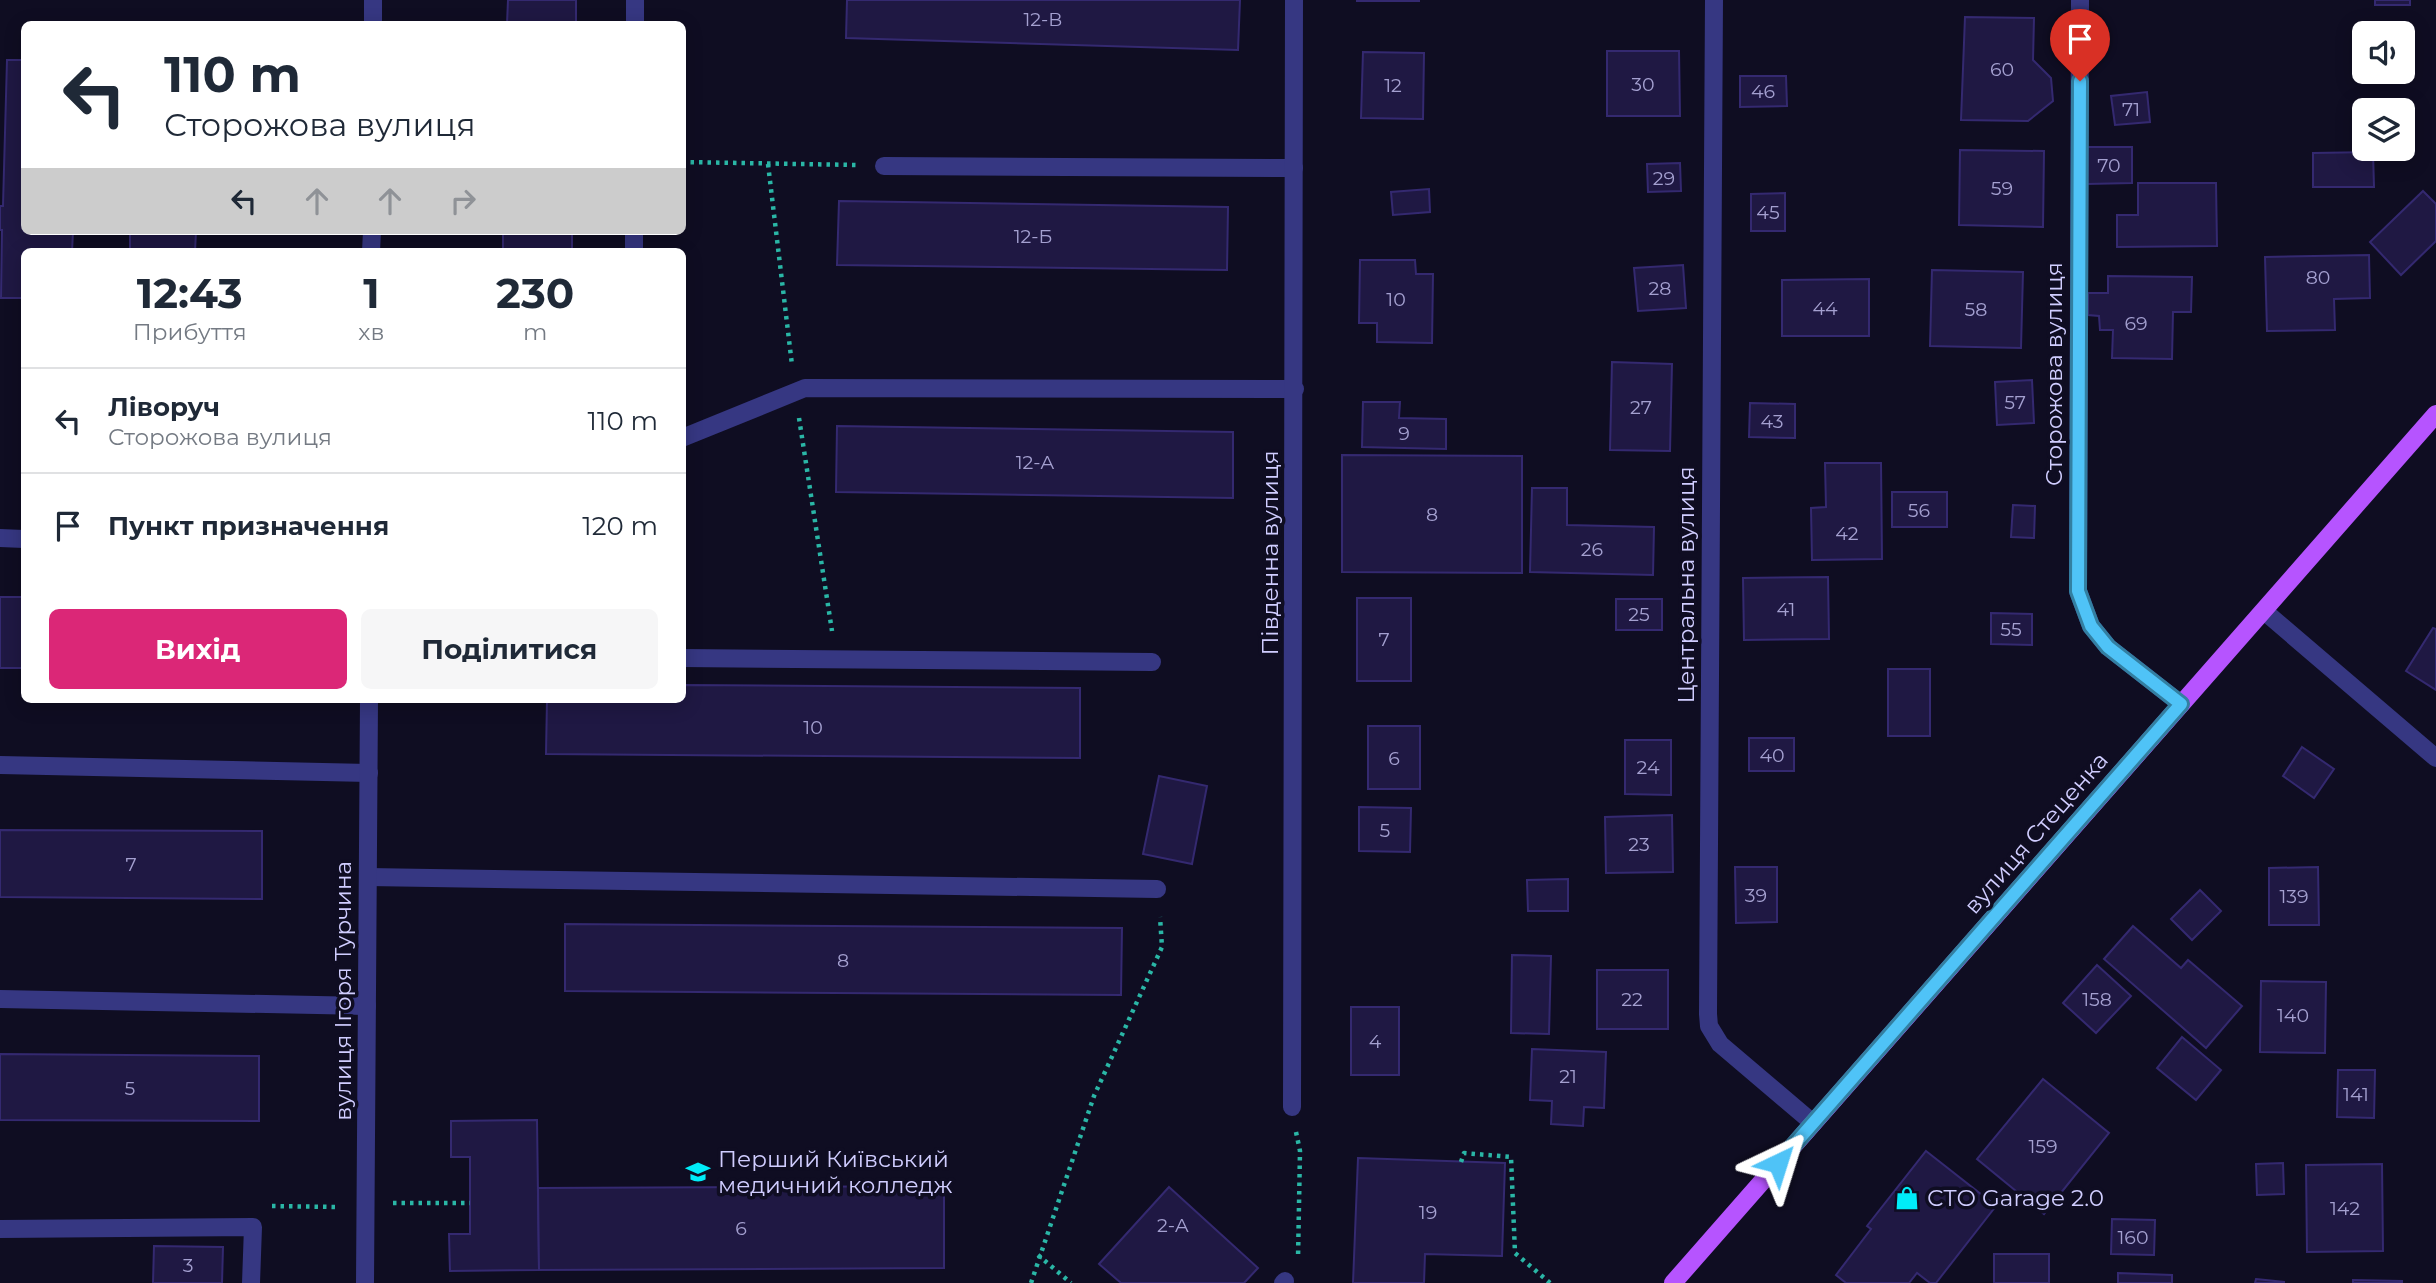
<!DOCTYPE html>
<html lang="uk">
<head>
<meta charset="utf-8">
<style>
	body { margin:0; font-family:Montserrat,sans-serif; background:#f6f6f7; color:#1f2937; height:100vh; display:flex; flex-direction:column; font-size:26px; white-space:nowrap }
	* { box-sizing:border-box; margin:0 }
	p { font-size:23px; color:#747a83 }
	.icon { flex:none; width:38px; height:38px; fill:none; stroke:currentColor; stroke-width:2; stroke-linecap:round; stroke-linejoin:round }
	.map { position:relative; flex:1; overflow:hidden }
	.sheet { position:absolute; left:21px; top:248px; width:665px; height:455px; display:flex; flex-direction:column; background:#fff; border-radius:10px; box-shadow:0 4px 18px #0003 }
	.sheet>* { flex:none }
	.top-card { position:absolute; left:21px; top:21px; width:665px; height:214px; border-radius:10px; box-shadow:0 4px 18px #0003; background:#fff; color:#1f2937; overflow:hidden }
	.buttons { position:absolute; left:2352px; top:21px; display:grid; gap:14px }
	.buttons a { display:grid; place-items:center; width:63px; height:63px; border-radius:10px; background:#fff; box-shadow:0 4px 18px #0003; font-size:35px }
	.pin { position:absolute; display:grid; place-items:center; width:60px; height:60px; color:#fff; margin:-72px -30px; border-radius:50% 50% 50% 0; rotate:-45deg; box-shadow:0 0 7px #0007 }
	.pin .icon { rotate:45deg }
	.me { position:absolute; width:77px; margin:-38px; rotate:41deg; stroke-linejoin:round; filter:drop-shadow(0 0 5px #0008) }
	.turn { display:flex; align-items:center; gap:24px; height:147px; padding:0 28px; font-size:32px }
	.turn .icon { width:91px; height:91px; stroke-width:2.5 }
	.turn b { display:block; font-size:49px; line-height:60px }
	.lanes { display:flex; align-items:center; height:66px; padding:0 28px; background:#0003; justify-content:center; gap:35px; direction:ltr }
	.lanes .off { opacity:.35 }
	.eta { display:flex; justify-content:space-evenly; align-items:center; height:119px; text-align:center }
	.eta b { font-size:42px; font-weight:700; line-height:49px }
	.primary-button { display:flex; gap:14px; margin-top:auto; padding:14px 28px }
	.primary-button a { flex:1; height:80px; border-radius:10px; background:#db2777; color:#fff; font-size:28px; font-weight:700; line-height:80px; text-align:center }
	.primary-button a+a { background:#f6f6f7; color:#1f2937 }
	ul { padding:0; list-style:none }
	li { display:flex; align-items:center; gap:21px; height:105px; padding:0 28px; border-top:2px solid #e0e1e3 }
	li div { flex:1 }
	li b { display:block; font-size:26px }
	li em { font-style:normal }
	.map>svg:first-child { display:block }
</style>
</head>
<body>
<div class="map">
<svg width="2436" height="1283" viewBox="0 0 2436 1283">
	<rect width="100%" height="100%" fill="#0f0d22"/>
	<g fill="#1f1843" stroke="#342970" stroke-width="2">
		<path d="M508 0H576V24H507Z"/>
		<path d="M847 0H1240L1238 50 846 38Z"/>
		<rect x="1357" y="0" width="62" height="1"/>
		<rect x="2375" y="0" width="35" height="5"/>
		<path d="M1965 17 2034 18 2033 60 2051 78 2053 101 2028 121 1961 120Z"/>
		<path d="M1607 51H1679L1680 116H1607Z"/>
		<path d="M1363 52 1424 53 1423 119 1361 118Z"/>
		<path d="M2403 56H2409V80L2372 81V72H2403Z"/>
		<path d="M7 60H24V231H73L72 252H24V298H1L2 230H0V206H3Z"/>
		<path d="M1740 76H1786L1787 106 1740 107Z"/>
		<path d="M2147 92 2150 122 2115 125 2111 96Z"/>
		<path d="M2087 147H2132V183L2087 184Z"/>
		<path d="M1960 150 2044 151 2043 227 1959 225Z"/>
		<path d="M2373 152 2374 187H2313V153Z"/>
		<path d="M1680 163 1681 191 1648 192 1647 164Z"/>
		<path d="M2138 183H2216L2217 246 2117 247V215H2138Z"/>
		<path d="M1429 189 1430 212 1393 215 1391 192Z"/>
		<path d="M2423 191 2436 204V241L2401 275 2370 242Z"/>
		<path d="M1785 193V231H1751V194Z"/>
		<path d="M839 201 1228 207 1227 270 837 265Z"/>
		<path d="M112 231H196L195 252H130V231Z"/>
		<rect x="503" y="231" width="69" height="21"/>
		<path d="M2369 255 2370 298 2334 299 2335 330 2267 331 2265 257Z"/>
		<path d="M1360 260H1415L1416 274H1433L1432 343 1377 342V323H1359Z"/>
		<path d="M1683 265 1686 308 1638 311 1634 268Z"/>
		<path d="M1932 270 2023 272 2021 348 1930 346Z"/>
		<path d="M2108 276 2192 277 2191 312H2173L2172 359 2112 358 2113 330H2100L2099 316 2088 315V293H2108Z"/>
		<path d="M1869 279V336H1782V280Z"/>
		<path d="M1612 362 1672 364 1670 451 1610 450Z"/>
		<path d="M2032 380 2034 423 1997 425 1995 382Z"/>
		<path d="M1363 402H1400L1399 418 1446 419V449L1362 447Z"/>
		<path d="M1750 403 1795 404V438L1749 437Z"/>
		<path d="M837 426 1233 432V498L836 492Z"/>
		<path d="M1342 455 1522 456V573L1342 572Z"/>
		<path d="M1825 463H1881L1882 559 1812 560 1811 508 1826 507Z"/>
		<path d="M1532 488H1567V525L1654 527 1653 575 1530 572Z"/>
		<rect x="1892" y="492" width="55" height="35"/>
		<path d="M2013 505 2035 506 2034 538 2011 537Z"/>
		<path d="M1828 577 1829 639 1744 640 1743 578Z"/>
		<rect x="0" y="597" width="24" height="71"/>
		<rect x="1357" y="598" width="54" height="83"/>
		<rect x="1616" y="599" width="46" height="31"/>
		<path d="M1991 613 2032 614V645L1991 644Z"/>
		<path d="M2433 628 2436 629V690L2406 671Z"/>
		<rect x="1888" y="669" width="42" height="67"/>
		<path d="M682 685 1080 688V758L546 754 547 700H682Z"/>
		<rect x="1368" y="726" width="52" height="63"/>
		<rect x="1749" y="738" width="45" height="33"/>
		<path d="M1625 740H1671V795L1625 794Z"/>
		<path d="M2302 747 2334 769 2314 798 2283 776Z"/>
		<path d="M1159 776 1207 786 1192 864 1143 854Z"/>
		<path d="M1359 807 1411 808 1410 852 1359 851Z"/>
		<path d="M1672 815 1673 872 1606 873 1605 817Z"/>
		<path d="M0 830 262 831V899L0 897Z"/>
		<path d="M1735 867H1777V922L1736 923Z"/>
		<path d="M2318 867 2319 925H2269V868Z"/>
		<path d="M1568 879V911H1528L1527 880Z"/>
		<path d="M2200 890 2221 911 2192 940 2171 919Z"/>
		<path d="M565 924 1122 928 1121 995 565 991Z"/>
		<path d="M2133 926 2181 968 2188 960 2242 1006 2206 1048 2104 959Z"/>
		<path d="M1512 955 1551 956 1549 1034 1511 1033Z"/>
		<path d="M2097 965 2131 996 2096 1033 2063 1003Z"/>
		<rect x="1597" y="970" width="71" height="59"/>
		<path d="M2261 981 2326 982 2325 1053 2260 1052Z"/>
		<rect x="1351" y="1007" width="48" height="68"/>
		<path d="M2182 1037 2221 1070 2196 1100 2157 1068Z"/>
		<path d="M1532 1049 1606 1052 1604 1108 1584 1107 1583 1126 1551 1124 1552 1101 1530 1100Z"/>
		<path d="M0 1054 259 1056V1121L0 1120Z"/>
		<path d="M2338 1070H2375L2374 1118 2337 1117Z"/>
		<path d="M2043 1079 2109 1133 2044 1214 1977 1159Z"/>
		<path d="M537 1120 539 1270 450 1271 449 1234H470V1157H451V1121Z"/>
		<path d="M1926 1151 1996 1206 1936 1283H1930L1917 1273 1909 1283H1846L1836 1275 1871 1229 1867 1226Z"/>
		<path d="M1358 1158 1505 1163 1502 1256 1425 1254 1424 1283H1353Z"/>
		<path d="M2283 1163 2284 1194 2257 1195 2256 1164Z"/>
		<path d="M2382 1164 2383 1251 2307 1252 2306 1165Z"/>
		<path d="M944 1186V1268L539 1270 538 1188Z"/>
		<path d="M1169 1187 1258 1268 1244 1283H1121L1099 1264Z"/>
		<path d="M2112 1219 2155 1220 2154 1255 2111 1254Z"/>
		<path d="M154 1246 223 1247 222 1283H153Z"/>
		<rect x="1994" y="1254" width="55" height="29"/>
		<path d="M2118 1273 2172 1275V1283H2118Z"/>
		<path d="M2256 1279 2284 1282V1283H2255Z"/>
		<path d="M2353 1280 2402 1281V1283H2353Z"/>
	</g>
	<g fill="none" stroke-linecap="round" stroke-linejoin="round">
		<g stroke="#2ab6a6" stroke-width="4.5" stroke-dasharray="3.5 5" stroke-linecap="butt">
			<path d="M682 162 858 165"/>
			<path d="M768 164 792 365"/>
			<path d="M799 418 832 631"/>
			<path d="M1296 1132 1300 1151 1298 1259"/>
			<path d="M1461 1162 1464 1153 1511 1157 1515 1253 1550 1283"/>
			<path d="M393 1203H470"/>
			<path d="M272 1206 337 1207"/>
			<path d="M1038 1255 1071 1283"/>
			<path d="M1031 1283 1094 1096 1162 947 1160 917"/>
		</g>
		<g stroke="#363782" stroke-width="18">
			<path d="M1714 0 1708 1014 1709 1026 1720 1044 1813 1123"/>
			<path d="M2080 0 2078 591 2091 626 2108 647 2181 704"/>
			<path d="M373 24V0"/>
			<path d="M635 24V0"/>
			<path d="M884 166 1294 168"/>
			<path d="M371 252 372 231"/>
			<path d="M634 252V231"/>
			<path d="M682 438 805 388 1295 389"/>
			<path d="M0 538 24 539"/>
			<path d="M2264 611 2436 758"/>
			<path d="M682 658 1152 662"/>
			<path d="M0 765 369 773"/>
			<path d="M368 877 1157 889"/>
			<path d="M0 999 367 1006"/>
			<path d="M1292 1107 1294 0"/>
			<path d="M0 1229 253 1227 251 1283"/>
			<path d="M365 1283 369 700"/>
			<path d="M1283 1283 1285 1281"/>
		</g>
		<path stroke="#b654ff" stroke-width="18" d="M1673 1283 2436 414"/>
	</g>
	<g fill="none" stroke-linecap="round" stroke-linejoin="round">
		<g stroke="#337fa1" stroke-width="18">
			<path id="route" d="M1778 1163 2181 704 2108 647 2091 626 2078 591 2080 81"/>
		</g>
		<use href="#route" stroke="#4fc3f7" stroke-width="12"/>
	</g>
	<defs>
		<g id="university-bare" transform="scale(1.89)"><path d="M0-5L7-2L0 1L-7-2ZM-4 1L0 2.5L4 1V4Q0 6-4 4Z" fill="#00ecf8" stroke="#0f0d22" stroke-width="2.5" paint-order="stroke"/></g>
		<g id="shop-bare" transform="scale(1.89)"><path d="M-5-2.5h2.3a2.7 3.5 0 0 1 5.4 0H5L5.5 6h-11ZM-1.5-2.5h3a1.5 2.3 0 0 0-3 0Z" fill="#00ecf8" stroke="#0f0d22" stroke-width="2.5" paint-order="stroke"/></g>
	</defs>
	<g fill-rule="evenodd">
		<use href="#university-bare" x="698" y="1172"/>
		<use href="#shop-bare" x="1907" y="1198"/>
	</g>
	<g text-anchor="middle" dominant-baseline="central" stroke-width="7" stroke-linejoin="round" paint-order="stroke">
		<g font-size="19" fill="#a4a0d0">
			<text x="1043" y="19">12-В</text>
			<text x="2002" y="69">60</text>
			<text x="1643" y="84">30</text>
			<text x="1393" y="85">12</text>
			<text x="1763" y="91">46</text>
			<text x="2131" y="109">71</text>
			<text x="2109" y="165">70</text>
			<text x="1664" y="178">29</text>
			<text x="2002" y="188">59</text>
			<text x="1768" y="212">45</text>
			<text x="1033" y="236">12-Б</text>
			<text x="2318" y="277">80</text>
			<text x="1660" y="288">28</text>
			<text x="1396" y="299">10</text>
			<text x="1825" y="308">44</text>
			<text x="1976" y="309">58</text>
			<text x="2136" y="323">69</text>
			<text x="2015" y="402">57</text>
			<text x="1641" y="407">27</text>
			<text x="1772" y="421">43</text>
			<text x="1404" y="433">9</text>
			<text x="1035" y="462">12-А</text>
			<text x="1919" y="510">56</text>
			<text x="1432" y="514">8</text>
			<text x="1847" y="533">42</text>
			<text x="1592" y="549">26</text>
			<text x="1786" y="609">41</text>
			<text x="1639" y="614">25</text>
			<text x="2011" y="629">55</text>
			<text x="1384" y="639">7</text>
			<text x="813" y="727">10</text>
			<text x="1772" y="755">40</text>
			<text x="1394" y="758">6</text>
			<text x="1648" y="767">24</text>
			<text x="1385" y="830">5</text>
			<text x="1639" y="844">23</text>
			<text x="131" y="864">7</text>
			<text x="1756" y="895">39</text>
			<text x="2294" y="896">139</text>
			<text x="843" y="960">8</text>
			<text x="1632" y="999">22</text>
			<text x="2097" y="999">158</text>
			<text x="2293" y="1015">140</text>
			<text x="1375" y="1041">4</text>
			<text x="1568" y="1076">21</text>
			<text x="130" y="1088">5</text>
			<text x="2356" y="1094">141</text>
			<text x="2043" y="1146">159</text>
			<text x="2345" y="1208">142</text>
			<text x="1428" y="1212">19</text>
			<text x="1173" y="1225">2-А</text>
			<text x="741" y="1228">6</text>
			<text x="2133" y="1237">160</text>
			<text x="188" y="1265">3</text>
		</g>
		<g font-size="23" fill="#d0cdff" stroke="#0f0d22">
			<text transform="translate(2054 374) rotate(-90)">Сторожова вулиця</text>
			<text transform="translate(1270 553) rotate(-90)">Південна вулиця</text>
			<text transform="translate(1686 585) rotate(-90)">Центральна вулиця</text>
			<text transform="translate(2036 833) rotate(-49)">вулиця Стеценка</text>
			<text transform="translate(343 991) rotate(-90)">вулиця Ігоря Турчина</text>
		</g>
		<g font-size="23" fill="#d0cdff" stroke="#0f0d22" text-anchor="start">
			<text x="718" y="1159">Перший Київський<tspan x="718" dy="26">медичний колледж</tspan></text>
			<text x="1927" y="1198">СТО Garage 2.0</text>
		</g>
	</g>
</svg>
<div class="buttons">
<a><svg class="icon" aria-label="sound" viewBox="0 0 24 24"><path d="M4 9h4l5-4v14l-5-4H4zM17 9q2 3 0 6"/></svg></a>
<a><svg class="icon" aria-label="layers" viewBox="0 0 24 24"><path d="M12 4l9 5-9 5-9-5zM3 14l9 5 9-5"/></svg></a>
</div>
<div class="pin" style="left:2080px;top:81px;background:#d93025"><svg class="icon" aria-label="arrive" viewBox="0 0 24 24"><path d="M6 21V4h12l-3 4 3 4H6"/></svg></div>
<svg class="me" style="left:1778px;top:1163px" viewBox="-20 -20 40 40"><path d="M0-17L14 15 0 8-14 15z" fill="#4fc3f7" stroke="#fff" stroke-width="4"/></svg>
<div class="top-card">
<div class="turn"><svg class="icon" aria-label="left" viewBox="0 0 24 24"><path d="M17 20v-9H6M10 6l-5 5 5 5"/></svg><div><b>110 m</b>Сторожова вулиця</div></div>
<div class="lanes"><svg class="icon" aria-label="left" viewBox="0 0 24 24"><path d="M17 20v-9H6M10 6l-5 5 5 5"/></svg><svg class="icon off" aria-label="ahead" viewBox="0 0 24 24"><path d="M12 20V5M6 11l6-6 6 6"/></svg><svg class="icon off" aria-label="ahead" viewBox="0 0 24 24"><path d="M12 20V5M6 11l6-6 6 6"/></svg><svg class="icon off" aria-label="right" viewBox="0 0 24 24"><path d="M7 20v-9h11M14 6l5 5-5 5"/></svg></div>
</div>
<section class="sheet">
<div class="eta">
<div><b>12:43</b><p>Прибуття</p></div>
<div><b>1</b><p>хв</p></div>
<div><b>230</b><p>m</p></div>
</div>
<ul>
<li><svg class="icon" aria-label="left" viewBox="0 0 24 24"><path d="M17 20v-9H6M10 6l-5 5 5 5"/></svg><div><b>Ліворуч</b><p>Сторожова вулиця</p></div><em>110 m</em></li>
<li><svg class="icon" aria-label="arrive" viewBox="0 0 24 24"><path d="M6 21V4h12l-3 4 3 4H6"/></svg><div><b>Пункт призначення</b></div><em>120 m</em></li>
</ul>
<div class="primary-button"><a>Вихід</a><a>Поділитися</a></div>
</section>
</div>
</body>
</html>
